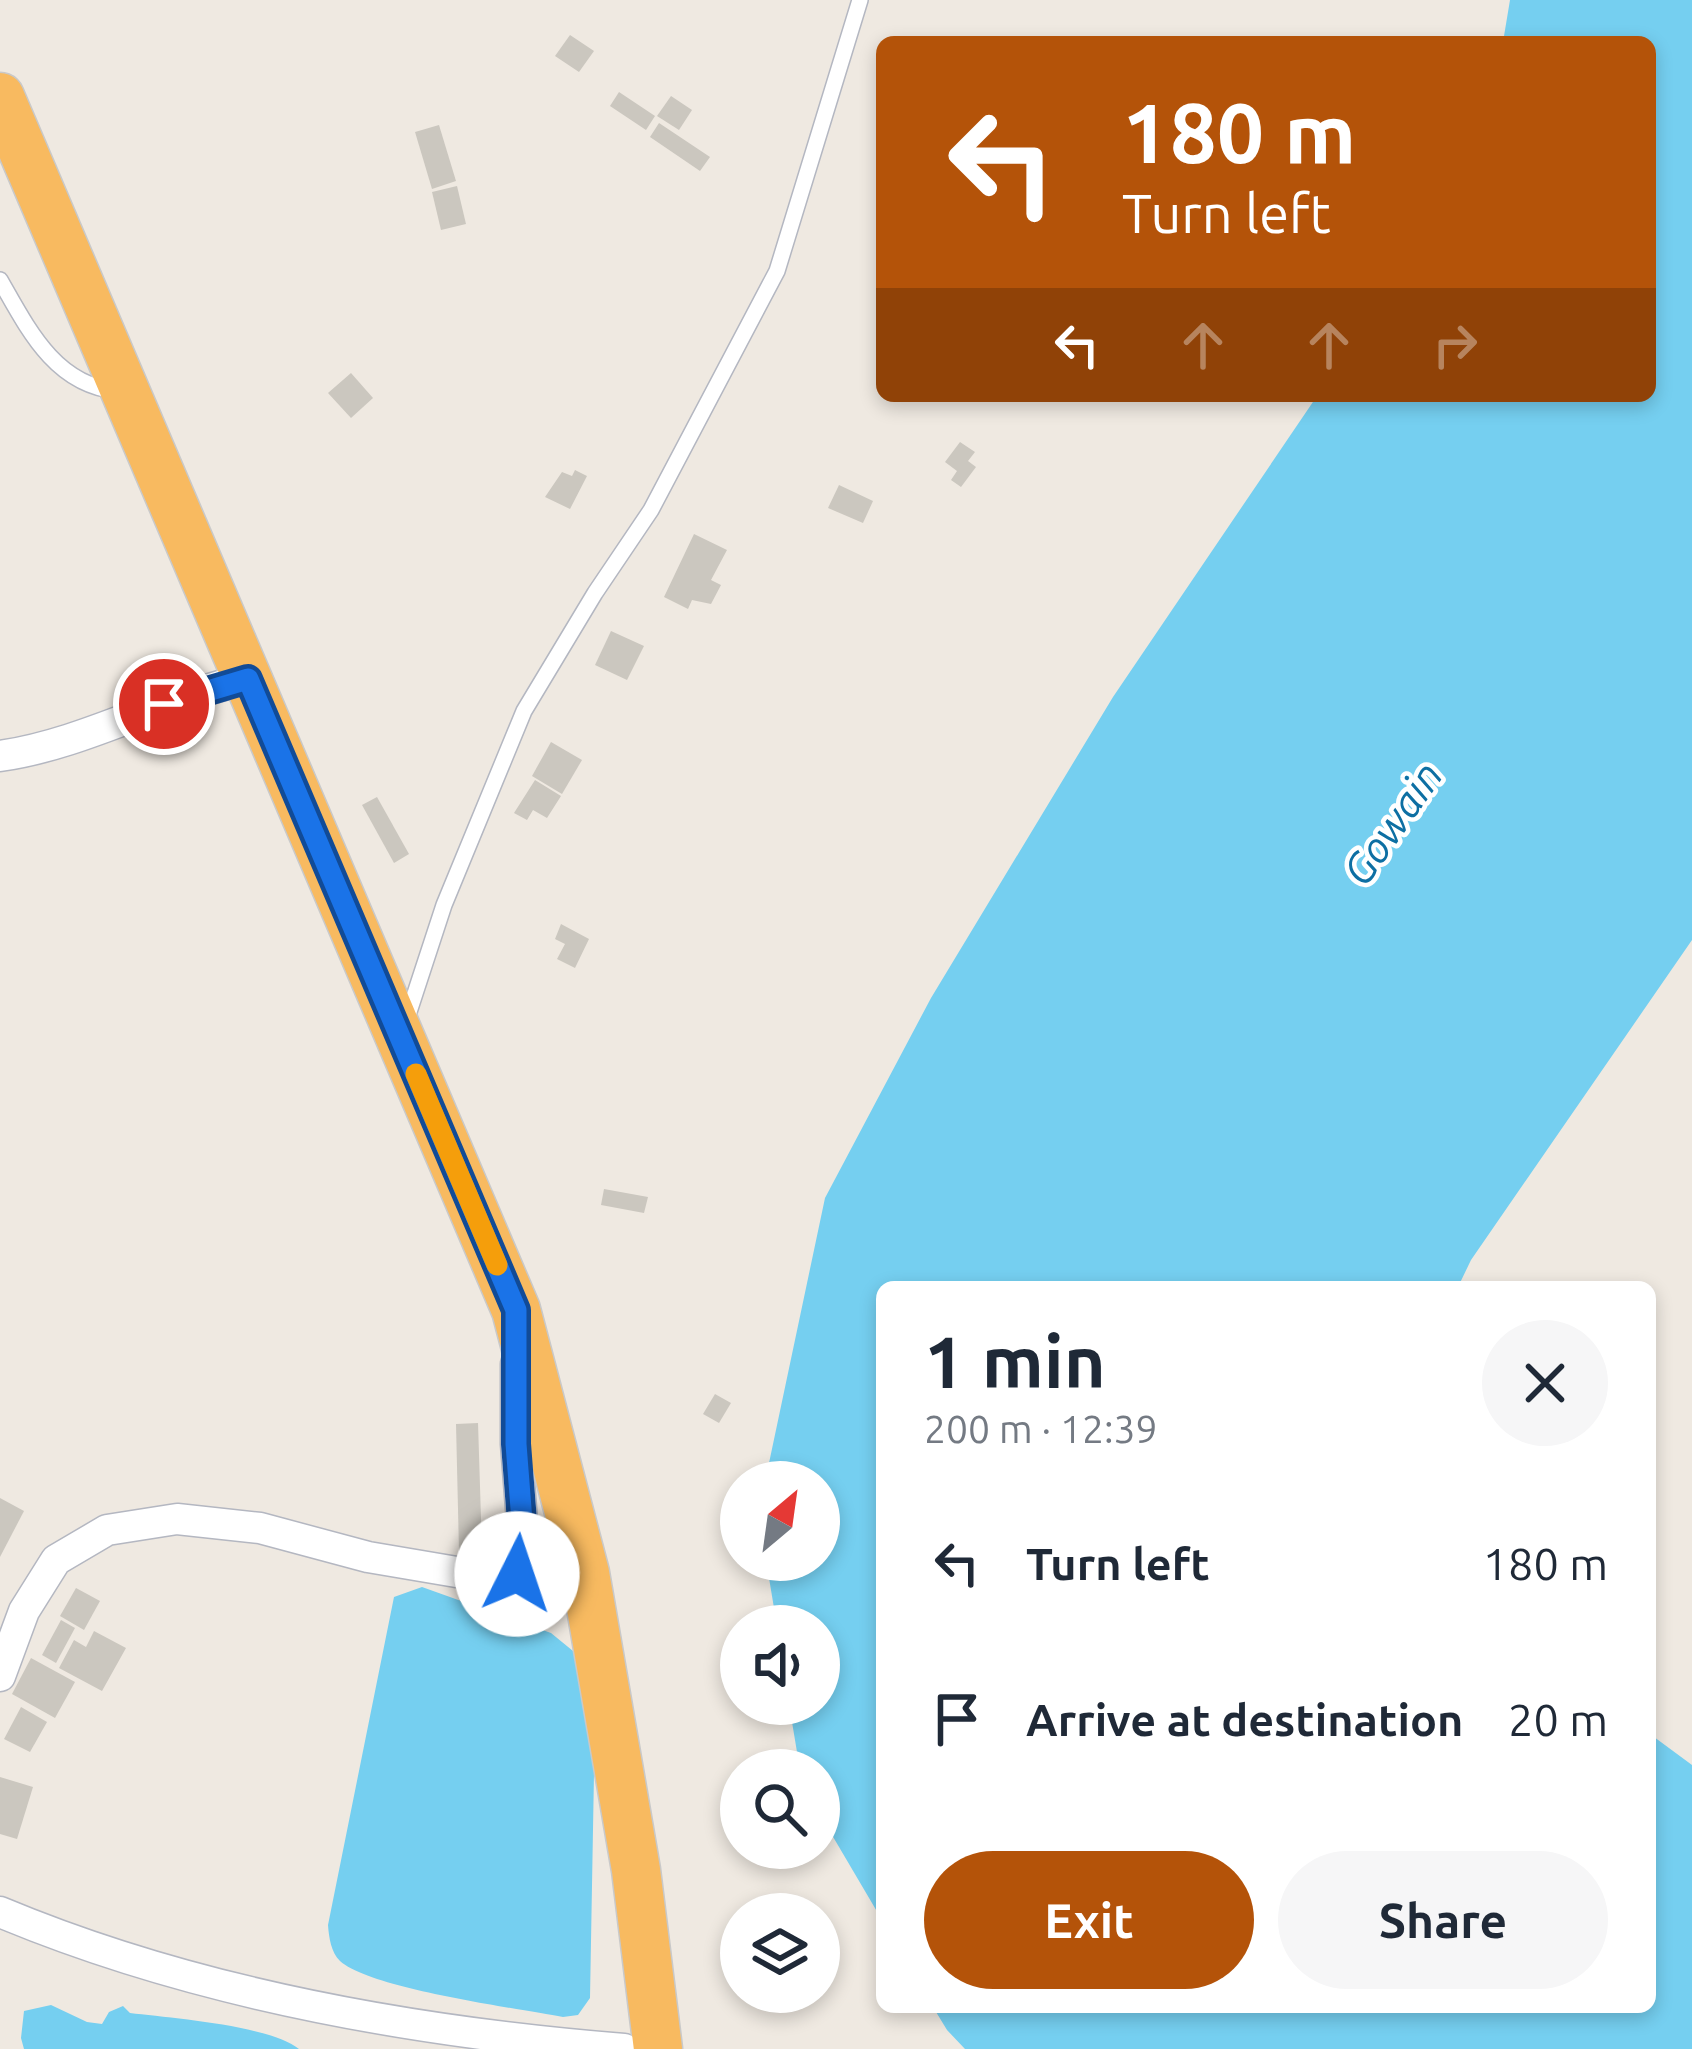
<!DOCTYPE html>
<html lang="en">
<head>
<meta charset="utf-8">
<style>
	body { margin:0; font-family:Ubuntu,sans-serif; background:#f6f6f7; color:#1f2937; height:100vh; display:flex; flex-direction:column; font-size:45px; white-space:nowrap }
	* { box-sizing:border-box; margin:0 }
	p { font-size:39px; color:#747a83 }
	.icon { flex:none; width:66px; height:66px; fill:none; stroke:currentColor; stroke-width:2; stroke-linecap:round; stroke-linejoin:round }
	.map { position:relative; flex:1; overflow:hidden }
	.side { position:absolute; left:876px; top:1281px; width:780px; height:732px; display:flex; flex-direction:column; background:#fff; border-radius:18px; box-shadow:0 6px 18px #0003 }
	.side>* { flex:none }
	.top-card { position:absolute; left:876px; top:36px; width:780px; height:366px; border-radius:18px; box-shadow:0 6px 18px #0003; background:#b45309; color:#fff; overflow:hidden }
	.needle { width:78px; rotate:29deg }
	.tools { position:absolute; left:720px; top:1461px; display:grid; gap:24px }
	.tools a { display:grid; place-items:center; width:120px; height:120px; border-radius:50%; background:#fff; box-shadow:0 6px 18px #0003; font-size:60px }
	.pin { position:absolute; display:grid; place-items:center; width:102px; height:102px; color:#fff; margin:-51px; border:6px solid #fff; border-radius:50%; box-shadow:0 3px 12px #0007 }
	.me { position:absolute; width:132px; margin:-66px; rotate:4deg; stroke-linejoin:round; filter:drop-shadow(0 0 9px #0008) }
	.turn { display:flex; align-items:center; gap:42px; height:252px; padding:0 48px; font-size:54px }
	.turn .icon { width:156px; height:156px; stroke-width:2.5 }
	.turn b { display:block; font-size:84px; line-height:102px }
	.lanes { display:flex; align-items:center; height:114px; padding:0 48px; background:#0003; justify-content:center; gap:60px; direction:ltr }
	.lanes .off { opacity:.35 }
	.round { display:grid; place-items:center; flex:none; width:126px; height:126px; border-radius:63px; background:#f6f6f7 }
	.summary { display:flex; align-items:center; justify-content:space-between; height:204px; padding:0 48px }
	h1 { font-size:72px; font-weight:600; line-height:90px }
	.primary-button { display:flex; gap:24px; margin-top:auto; padding:24px 48px }
	.primary-button a { flex:1; height:138px; border-radius:72px; background:#b45309; color:#fff; font-size:48px; font-weight:600; line-height:138px; text-align:center }
	.primary-button a+a { background:#f6f6f7; color:#1f2937 }
	ul { padding:0; list-style:none }
	li { display:flex; align-items:center; gap:36px; height:156px; padding:0 48px }
	li div { flex:1 }
	li b { display:block; font-size:45px }
	li em { font-style:normal }
	.map>svg:first-child { display:block }
</style>
</head>
<body>
<div class="map">
<svg width="1692" height="2049" viewBox="0 0 1692 2049">
	<rect width="100%" height="100%" fill="#efe9e1"/>
	<g fill="#75cff0">
		<path d="M1510 0H1692V940L1471 1260 1458 1287H882V1920L819 1813V1770H800L789 1704H819V1626H777L766 1560H819V1482H765L825 1198 931 998 1113 697 1317 396H1650V42H1503Z"/>
		<path d="M422 1587 551 1633 573 1651 595 1717 590 1998 578 2015 563 2017C516 2008 371 1989 340 1961 331 1952 329 1938 328 1925L394 1597Z"/>
		<path d="M1650 1734 1692 1765V2049H965L947 2030 933 2007H1650Z"/>
		<path d="M51 2005 87 2022 102 2024 109 2012 123 2006 130 2013C170 2018 269 2025 299 2049H24L21 2038 24 2011Z"/>
	</g>
	<g fill="#cbc7bf">
		<path d="M570 35 594 51 579 72 555 56Z"/>
		<path d="M619 92 655 116 646 130 610 106Z"/>
		<path d="M671 96 692 110 679 130 657 116Z"/>
		<path d="M659 123 710 157 700 171 650 137Z"/>
		<path d="M439 125 456 181 432 189 415 132Z"/>
		<path d="M457 186 466 224 441 230 432 192Z"/>
		<path d="M351 373 373 398 351 418 328 393Z"/>
		<path d="M960 442 975 452 968 461 976 467 961 487 951 480 957 471 945 462Z"/>
		<path d="M575 470 587 476 570 509 545 497 562 472 572 476Z"/>
		<path d="M839 485 873 501 863 523 828 508Z"/>
		<path d="M694 534 727 550 711 580 721 585 711 604 692 600 688 609 664 597Z"/>
		<path d="M611 631 644 646 627 680 595 665Z"/>
		<path d="M551 742 582 760 562 794 532 776Z"/>
		<path d="M535 780 561 796 547 818 533 810 527 820 514 813Z"/>
		<path d="M377 797 409 854 394 863 362 805Z"/>
		<path d="M561 924 589 939 575 968 557 959 565 944 555 939Z"/>
		<path d="M604 1189 648 1197 644 1213 601 1205Z"/>
		<path d="M715 1394 731 1403 719 1423 703 1414Z"/>
		<path d="M478 1423 482 1551 459 1552 456 1424Z"/>
		<path d="M0 1498 24 1511 0 1557Z"/>
		<path d="M76 1588 100 1601 84 1630 60 1616Z"/>
		<path d="M61 1620 75 1628 56 1663 42 1655Z"/>
		<path d="M94 1631 126 1648 102 1691 59 1668 74 1640 86 1647Z"/>
		<path d="M31 1658 75 1682 55 1718 12 1694Z"/>
		<path d="M21 1707 47 1722 30 1752 4 1739Z"/>
		<path d="M0 1777 33 1787 17 1839 0 1834Z"/>
	</g>
	<g fill="none" stroke-linecap="round" stroke-linejoin="round">
		<g stroke="#b4b7c1" stroke-width="18">
			<g id="service">
				<path d="M0 280C28 329 55 385 117 391"/>
				<path d="M407 1018 444 905 524 711 595 593 651 510 777 271 860 0"/>
			</g>
		</g>
		<g stroke="#b4b7c1" stroke-width="33">
			<g id="minor">
				<path d="M0 756C85 744 164 697 248 679"/>
				<path d="M0 1676 24 1611 56 1560 107 1530 177 1519 260 1528 368 1557 492 1578 516 1573 524 1547 516 1444V1364"/>
				<path d="M0 1912C196 1994 413 2032 624 2049"/>
			</g>
		</g>
		<g stroke="#c9c9c9" stroke-width="51">
			<path id="trunk" d="M0 97 516 1310 585 1573 636 1870 658 2049"/>
		</g>
		<use href="#service" stroke="#fff" stroke-width="15"/>
		<use href="#minor" stroke="#fff" stroke-width="30"/>
		<use href="#trunk" stroke="#f8ba60" stroke-width="48"/>
	</g>
	<g fill="none" stroke-linecap="round" stroke-linejoin="round">
		<g stroke="#114b97" stroke-width="30">
			<path id="route" d="M164 704 248 679 516 1310V1444L524 1547 517 1574"/>
		</g>
		<use href="#route" stroke="#1a73e8" stroke-width="21"/>
		<path stroke="#f59e0b" stroke-width="21" d="M416 1074 497 1265"/>
	</g>
	<g text-anchor="middle" dominant-baseline="central" stroke-width="9" stroke-linejoin="round" paint-order="stroke">
		<g font-size="42" font-style="italic" fill="#0d6fa3" stroke="#fff">
			<text transform="translate(1392 823) rotate(-55)">Gowain</text>
		</g>
	</g>
</svg>
<div class="tools">
<a><svg class="needle" viewBox="-14 -14 28 28"><path d="M0-13l5 13h-10z" fill="#e53935"/><path d="M0 13l5-13h-10z" fill="#747a83"/></svg></a>
<a><svg class="icon" aria-label="sound" viewBox="0 0 24 24"><path d="M4 9h4l5-4v14l-5-4H4zM17 9q2 3 0 6"/></svg></a>
<a><svg class="icon" aria-label="search" viewBox="0 0 24 24"><circle cx="10" cy="10" r="6"/><path d="M15 15l6 6"/></svg></a>
<a><svg class="icon" aria-label="layers" viewBox="0 0 24 24"><path d="M12 4l9 5-9 5-9-5zM3 14l9 5 9-5"/></svg></a>
</div>
<div class="pin" style="left:164px;top:704px;background:#d93025"><svg class="icon" aria-label="arrive" viewBox="0 0 24 24"><path d="M6 21V4h12l-3 4 3 4H6"/></svg></div>
<svg class="me" style="left:517px;top:1574px" viewBox="-20 -20 40 40"><circle r="19" fill="#fff"/><path d="M0-13L10 11 0 6-10 11z" fill="#1a73e8"/></svg>
<div class="top-card">
<div class="turn"><svg class="icon" aria-label="left" viewBox="0 0 24 24"><path d="M17 20v-9H6M10 6l-5 5 5 5"/></svg><div><b>180 m</b>Turn left</div></div>
<div class="lanes"><svg class="icon" aria-label="left" viewBox="0 0 24 24"><path d="M17 20v-9H6M10 6l-5 5 5 5"/></svg><svg class="icon off" aria-label="ahead" viewBox="0 0 24 24"><path d="M12 20V5M6 11l6-6 6 6"/></svg><svg class="icon off" aria-label="ahead" viewBox="0 0 24 24"><path d="M12 20V5M6 11l6-6 6 6"/></svg><svg class="icon off" aria-label="right" viewBox="0 0 24 24"><path d="M7 20v-9h11M14 6l5 5-5 5"/></svg></div>
</div>
<section class="side">
<div class="summary"><div><h1>1 min</h1><p>200 m · 12:39</p></div><a class="round"><svg class="icon" aria-label="close" viewBox="0 0 24 24"><path d="M6 6l12 12M18 6L6 18"/></svg></a></div>
<ul>
<li><svg class="icon" aria-label="left" viewBox="0 0 24 24"><path d="M17 20v-9H6M10 6l-5 5 5 5"/></svg><div><b>Turn left</b></div><em>180 m</em></li>
<li><svg class="icon" aria-label="arrive" viewBox="0 0 24 24"><path d="M6 21V4h12l-3 4 3 4H6"/></svg><div><b>Arrive at destination</b></div><em>20 m</em></li>
</ul>
<div class="primary-button"><a>Exit</a><a>Share</a></div>
</section>
</div>
</body>
</html>
